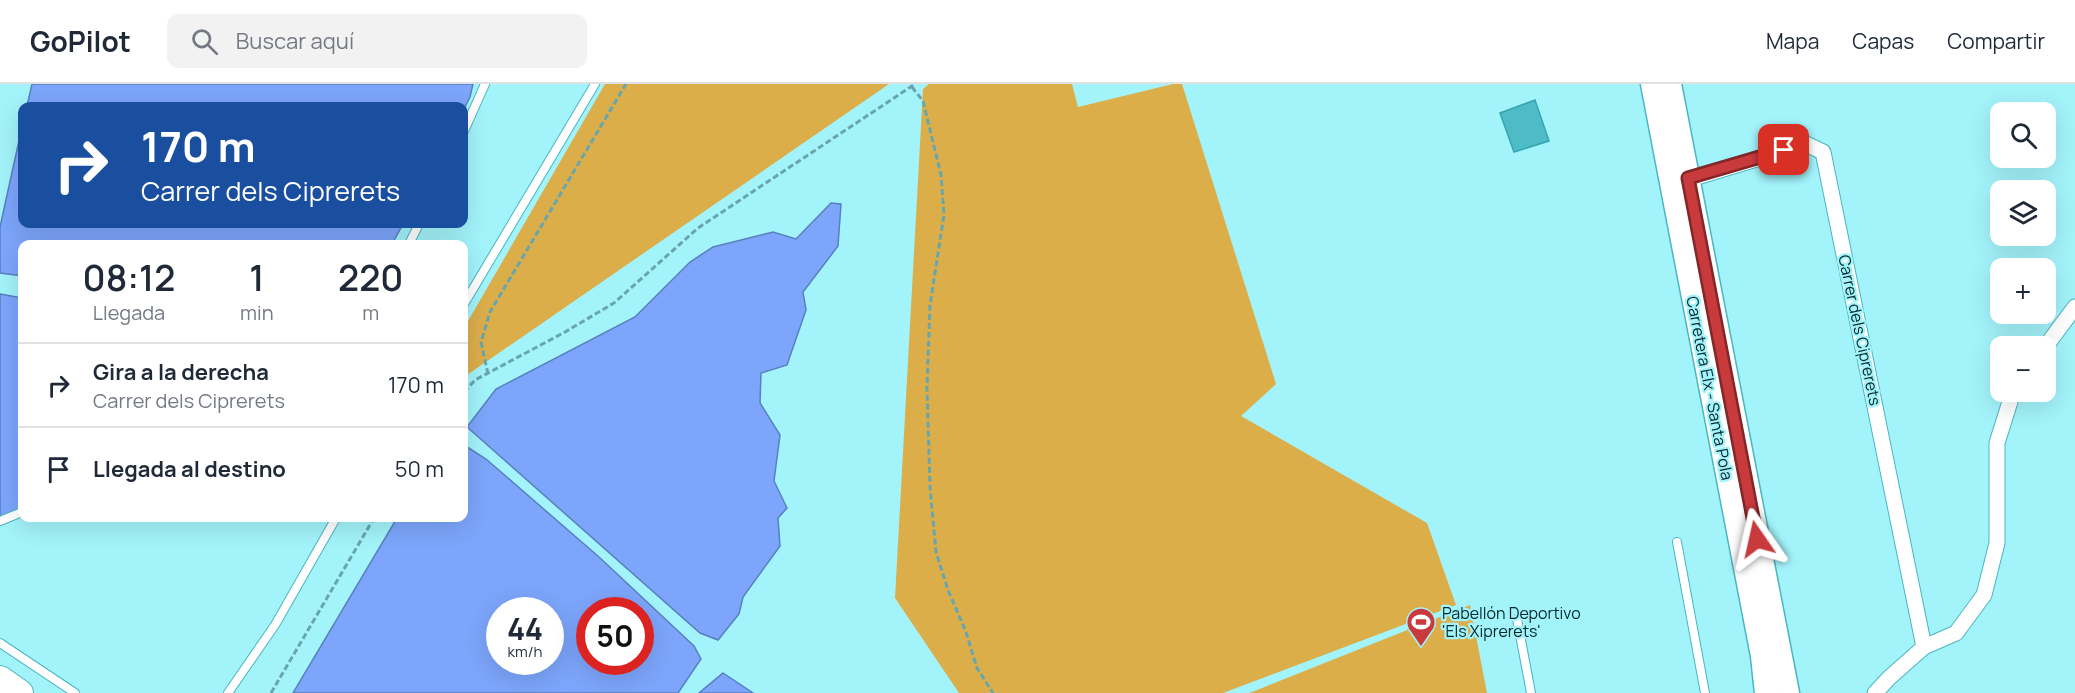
<!DOCTYPE html>
<html lang="es">
<head>
<meta charset="utf-8">
<style>
	body { margin:0; font-family:Manrope,sans-serif; background:#f2f2f3; color:#1f2937; height:100vh; display:flex; flex-direction:column; font-size:22px; white-space:nowrap }
	* { box-sizing:border-box; margin:0 }
	p { font-size:20px; color:#747a83 }
	.icon { flex:none; width:33px; height:33px; fill:none; stroke:currentColor; stroke-width:2; stroke-linecap:round; stroke-linejoin:round }
	.map { position:relative; flex:1; overflow:hidden }
	.sheet { position:absolute; left:18px; top:156px; width:450px; height:282px; display:flex; flex-direction:column; background:#fff; border-radius:12px; box-shadow:0 6px 24px #0002 }
	.sheet>* { flex:none }
	.banner { position:absolute; left:18px; top:18px; width:450px; height:126px; border-radius:12px; box-shadow:0 6px 24px #0002; background:#1a4fa0; color:#fff; overflow:hidden }
	.fabs { position:absolute; left:1990px; top:18px; display:grid; gap:12px }
	.fabs a { display:grid; place-items:center; width:66px; height:66px; border-radius:12px; background:#fff; box-shadow:0 6px 24px #0002; font-size:30px }
	.speed { position:absolute; left:486px; top:513px; display:flex; gap:12px; font-size:30px; font-weight:700; text-align:center }
	.speed>* { display:grid; place-content:center; width:78px; height:78px; border-radius:50%; background:#fff; box-shadow:0 6px 24px #0002; line-height:1 }
	.speed small { font-size:15px; font-weight:400 }
	.speed .limit { border:9px solid #d22; background:#fff; color:#111 }
	.pin { position:absolute; display:grid; place-items:center; width:51px; height:51px; color:#fff; margin:-26px; border-radius:12px; box-shadow:0 3px 9px #0006 }
	.me { position:absolute; width:66px; margin:-33px; rotate:349deg; stroke-linejoin:round; filter:drop-shadow(0 0 4px #0008) }
	.turn { display:flex; align-items:center; gap:21px; height:126px; padding:0 24px; font-size:27px }
	.turn .icon { width:78px; height:78px; stroke-width:2.5 }
	.turn b { display:block; font-size:42px; line-height:51px }
	.eta { display:flex; justify-content:space-evenly; align-items:center; height:102px; text-align:center }
	.eta b { font-size:36px; font-weight:600; line-height:42px }
	ul { padding:0; list-style:none }
	li { display:flex; align-items:center; gap:18px; height:84px; padding:0 24px; border-top:2px solid #e0e1e3 }
	li div { flex:1 }
	li b { display:block; font-size:22px }
	li em { font-style:normal }
	header { display:flex; align-items:center; gap:36px; box-sizing:border-box; height:84px; padding:0 30px; background:#fff; border-bottom:2px solid #e0e1e3 }
	header strong { font-size:28px }
	nav { display:flex; gap:33px; margin-inline-start:auto; font-size:21px }
	.search { width:420px; height:54px; background:#f2f2f3; display:flex; align-items:center; gap:15px; box-sizing:border-box; padding:0 21px; border-radius:12px; color:#747a83; font-size:22px }
	.map>svg:first-child { display:block }
</style>
</head>
<body>
<header>
<strong>GoPilot</strong>
<div class="search"><svg class="icon" aria-label="search" viewBox="0 0 24 24"><circle cx="10" cy="10" r="6"/><path d="M15 15l6 6"/></svg>Buscar aquí</div>
<nav><a>Mapa</a><a>Capas</a><a>Compartir</a></nav>
</header>
<div class="map">
<svg width="2075" height="609" viewBox="0 0 2075 609">
	<rect width="100%" height="100%" fill="#a3f3fb"/>
	<g fill="#dcae4a">
		<path d="M605 0H889L464 293V244Z"/>
		<path d="M929 0H1072L1078 23 1173 0H1182L1276 300 1241 332 1427 439 1456 521 1223 609H959L895 514 923 5Z"/>
		<path d="M1470 521 1487 609H1249L1257 606Z"/>
	</g>
	<g fill="#7ca5fb" stroke="#5880bd" stroke-width="1.5" fill-rule="evenodd">
		<path d="M32 0H473L470 13 464 25V22H27Z"/>
		<path d="M22 43V140H403L392 160H22V192L0 189V143Z"/>
		<path d="M831 119 841 120 838 162 803 208 806 226 787 281 761 289 760 319 780 351 774 397 787 424 778 434 780 462 743 513 739 530 718 556 700 549 467 343 496 305 635 233 690 178 713 163 773 148 796 155Z"/>
		<path d="M0 210 22 214V431L0 438Z"/>
		<path d="M464 361 486 375 599 473 694 562 701 575 678 609H293L397 434H464ZM500 526H550V578H500ZM590 526H640V578H590Z"/>
		<path d="M723 589 753 609H699Z"/>
	</g>
	<path fill="#4ebcc6" stroke="#35a5af" stroke-width="1.5" d="M1535 16 1549 57 1514 68 1500 29Z"/>
	<g fill="none" stroke-linecap="round" stroke-linejoin="round">
		<g stroke="#49b6c0" stroke-width="10">
			<g id="service">
				<path d="M464 47 485 0"/>
				<path d="M409 160 419 140"/>
				<path d="M464 220 595 0"/>
				<path d="M0 437 22 428"/>
				<path d="M1677 458 1705 609"/>
				<path d="M1517 535 1531 609"/>
				<path d="M0 559 75 609"/>
				<path d="M228 609 275 541 336 434"/>
			</g>
		</g>
		<g stroke="#49b6c0" stroke-width="17">
			<g id="minor">
				<path d="M1688 94 1700 92 1806 60 1823 68 1924 563"/>
				<path d="M2046 262 2075 223"/>
				<path d="M1875 609 1889 594 1924 563 1956 549 1984 511 1997 459V359L2013 308"/>
			</g>
		</g>
		<g stroke="#49b6c0" stroke-width="25">
			<g id="secondary">
				<path d="M1652 0 1762 572 1766 609"/>
				<path d="M1670 0 1788 609"/>
			</g>
		</g>
		<g stroke="#49b6c0" stroke-width="28">
			<path id="trunk" d="M0 595 20 609"/>
		</g>
		<g stroke="#67a6ac" stroke-width="3" stroke-dasharray="6 3" stroke-linecap="butt">
			<path d="M912 3 923 17 941 91 944 131 930 221 927 304 930 403 936 468 948 506 966 548 977 584 993 609"/>
			<path d="M488 290 481 258 490 228 626 0"/>
			<path d="M464 308 475 296 565 248 614 219 698 144 915 0"/>
			<path d="M271 609 374 434"/>
		</g>
		<use href="#service" stroke="#fff" stroke-width="8"/>
		<use href="#minor" stroke="#fff" stroke-width="15"/>
		<use href="#secondary" stroke="#fff" stroke-width="22"/>
		<use href="#trunk" stroke="#fff" stroke-width="26"/>
	</g>
	<g fill="none" stroke-linecap="round" stroke-linejoin="round">
		<g stroke="#832628" stroke-width="15">
			<path id="route" d="M1757 455 1688 94 1784 66"/>
		</g>
		<use href="#route" stroke="#c93a3d" stroke-width="10"/>
	</g>
	<defs>
		<g id="stadium-pin" transform="scale(1.5)"><path d="M0 17L-7.5 6A9.5 9.5 0 1 1 7.5 6Z" fill="#c93a3d" stroke="#a3f3fb"/><path d="M0-5a6.5 5 0 1 0 0 10a6.5 5 0 1 0 0-10ZM-3.5-1.8h7v3.6h-7Z" fill="#fff"/></g>
	</defs>
	<g fill-rule="evenodd">
		<use href="#stadium-pin" x="1421" y="538"/>
	</g>
	<g text-anchor="middle" dominant-baseline="central" stroke-width="4.5" stroke-linejoin="round" paint-order="stroke">
		<g font-size="16" fill="#04282b" stroke="#a3f3fb">
			<text transform="translate(1860 246) rotate(78)">Carrer dels Ciprerets</text>
			<text transform="translate(1710 304) rotate(79)">Carretera Elx - Santa Pola</text>
		</g>
		<g font-size="16" fill="#04282b" stroke="#a3f3fb" text-anchor="start">
			<text x="1442" y="529">Pabellón Deportivo<tspan x="1442" dy="18">'Els Xiprerets'</tspan></text>
		</g>
	</g>
</svg>
<div class="fabs">
<a><svg class="icon" aria-label="search" viewBox="0 0 24 24"><circle cx="10" cy="10" r="6"/><path d="M15 15l6 6"/></svg></a>
<a><svg class="icon" aria-label="layers" viewBox="0 0 24 24"><path d="M12 4l9 5-9 5-9-5zM3 14l9 5 9-5"/></svg></a>
<a>+</a>
<a>−</a>
</div>
<div class="speed"><div>44<small>km/h</small></div><div class="limit">50</div></div>
<div class="pin" style="left:1784px;top:66px;background:#d93025"><svg class="icon" aria-label="arrive" viewBox="0 0 24 24"><path d="M6 21V4h12l-3 4 3 4H6"/></svg></div>
<svg class="me" style="left:1757px;top:455px" viewBox="-20 -20 40 40"><path d="M0-17L14 15 0 8-14 15z" fill="#c93a3d" stroke="#fff" stroke-width="4"/></svg>
<div class="banner">
<div class="turn"><svg class="icon" aria-label="right" viewBox="0 0 24 24"><path d="M7 20v-9h11M14 6l5 5-5 5"/></svg><div><b>170 m</b>Carrer dels Ciprerets</div></div>
</div>
<section class="sheet">
<div class="eta">
<div><b>08:12</b><p>Llegada</p></div>
<div><b>1</b><p>min</p></div>
<div><b>220</b><p>m</p></div>
</div>
<ul>
<li><svg class="icon" aria-label="right" viewBox="0 0 24 24"><path d="M7 20v-9h11M14 6l5 5-5 5"/></svg><div><b>Gira a la derecha</b><p>Carrer dels Ciprerets</p></div><em>170 m</em></li>
<li><svg class="icon" aria-label="arrive" viewBox="0 0 24 24"><path d="M6 21V4h12l-3 4 3 4H6"/></svg><div><b>Llegada al destino</b></div><em>50 m</em></li>
</ul>
</section>
</div>
</body>
</html>
